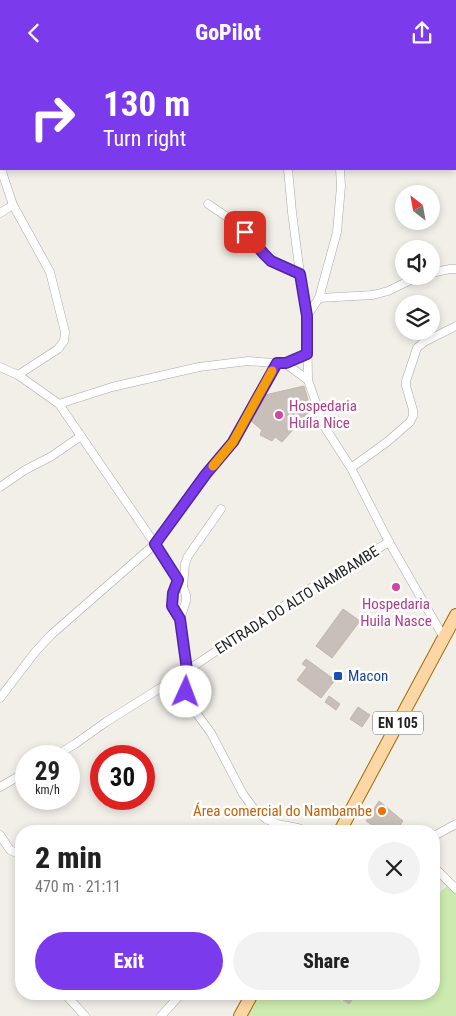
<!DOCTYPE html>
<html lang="en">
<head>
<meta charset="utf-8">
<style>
	body { margin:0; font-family:"Roboto Condensed",sans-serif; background:#f2f2f2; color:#222; height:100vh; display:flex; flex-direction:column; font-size:19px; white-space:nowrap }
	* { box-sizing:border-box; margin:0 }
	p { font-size:16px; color:#767676 }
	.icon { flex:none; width:28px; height:28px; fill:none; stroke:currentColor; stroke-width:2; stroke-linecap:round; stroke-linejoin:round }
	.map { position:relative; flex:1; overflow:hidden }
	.sheet { position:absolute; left:15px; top:760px; width:425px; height:175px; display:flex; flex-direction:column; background:#fff; border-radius:20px; box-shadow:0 2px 8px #0003 }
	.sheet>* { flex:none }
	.top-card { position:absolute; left:0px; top:0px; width:456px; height:105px; box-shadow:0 2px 8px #0003; background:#7c3aed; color:#fff; overflow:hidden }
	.needle { width:32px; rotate:329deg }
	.tools { position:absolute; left:395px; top:120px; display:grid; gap:10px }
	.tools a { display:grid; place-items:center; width:45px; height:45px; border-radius:50%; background:#fff; box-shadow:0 2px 8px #0003; font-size:25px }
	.speed { position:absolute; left:15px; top:680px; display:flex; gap:10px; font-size:25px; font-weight:700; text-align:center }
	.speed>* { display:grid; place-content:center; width:65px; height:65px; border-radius:50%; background:#fff; box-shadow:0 2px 8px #0003; line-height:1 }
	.speed small { font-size:12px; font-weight:400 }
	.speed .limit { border:8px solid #d22; background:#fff; color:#111 }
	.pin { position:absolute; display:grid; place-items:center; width:42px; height:42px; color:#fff; margin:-21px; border-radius:10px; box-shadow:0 2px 8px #0006 }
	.me { position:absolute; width:55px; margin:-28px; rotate:2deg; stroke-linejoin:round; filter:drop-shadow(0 0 4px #0008) }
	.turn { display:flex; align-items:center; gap:18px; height:105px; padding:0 20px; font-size:22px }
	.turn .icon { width:65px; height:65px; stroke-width:2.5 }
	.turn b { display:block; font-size:35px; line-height:42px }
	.round { display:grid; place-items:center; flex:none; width:52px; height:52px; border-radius:26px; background:#f2f2f2 }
	.headline { display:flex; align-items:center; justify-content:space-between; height:85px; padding:0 20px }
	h1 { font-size:30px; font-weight:800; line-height:38px }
	.cta { display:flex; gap:10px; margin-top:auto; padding:10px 20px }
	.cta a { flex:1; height:58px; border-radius:30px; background:#7c3aed; color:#fff; font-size:20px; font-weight:800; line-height:58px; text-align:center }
	.cta a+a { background:#f2f2f2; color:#222 }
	header { display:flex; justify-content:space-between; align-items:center; height:65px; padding:0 20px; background:#7c3aed; color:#fff; font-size:22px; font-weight:800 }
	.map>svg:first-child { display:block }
</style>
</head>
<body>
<header><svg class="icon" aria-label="back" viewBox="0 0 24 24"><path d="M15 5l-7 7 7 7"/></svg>GoPilot<svg class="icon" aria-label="share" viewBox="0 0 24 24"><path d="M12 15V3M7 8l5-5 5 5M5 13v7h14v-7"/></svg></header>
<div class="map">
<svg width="456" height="951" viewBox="0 0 456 951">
	<rect width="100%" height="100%" fill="#f2efe9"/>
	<path fill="#cdebb0" d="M453 816 456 820V951H247L259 929H334V932L349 939 356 929H434V846L435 845 434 844V832Z"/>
	<g fill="#c7bfb8" stroke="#c4b6ab">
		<path d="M304 321 311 345 282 377 275 372 272 376 260 370 262 365 251 356 265 330Z"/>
		<path d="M343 544 360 556 332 593 316 581Z"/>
		<path d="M306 594 335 615 321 633 297 615 307 602 302 599Z"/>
		<path d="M329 631 340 639 336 645 325 637Z"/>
		<path d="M358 642 370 650 362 662 350 654Z"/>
		<path d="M379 736 403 756 396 766H381L366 756Z"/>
		<path d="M334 929H356L349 939Z"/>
	</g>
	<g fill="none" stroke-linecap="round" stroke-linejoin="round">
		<g stroke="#a9a9a9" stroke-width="9">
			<g id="street">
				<path d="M63 0V1"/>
				<path d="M280 0V1"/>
				<path d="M374 0 375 1"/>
				<path d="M83 1 84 0"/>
				<path d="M227 1 235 0"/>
				<path d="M387 1 388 0"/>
				<path d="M455 69 456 70"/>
				<path d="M0 71 1 73"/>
				<path d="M0 98 1 97"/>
				<path d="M2 104 3 110 13 140 50 207 65 267 64 276 58 284 18 310"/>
				<path d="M288 104 292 147 300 209 307 251 308 315 324 361 351 403 389 477 444 573"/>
				<path d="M208 139 236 158 256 180 264 189 271 196 300 209"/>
				<path d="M0 148 13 140"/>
				<path d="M431 208 450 204H456"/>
				<path d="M319 233 373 230 388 226 419 211"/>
				<path d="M307 251 319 233 337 167 341 121 340 104"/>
				<path d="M286 299 307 289"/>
				<path d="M0 302 18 310 59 339 155 479 183 522 186 530V536L180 554 187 605 186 627 197 649 211 668 243 729 254 744 266 754 277 759 298 763 307 766"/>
				<path d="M59 339 112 322 199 302 248 296 286 299 308 315"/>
				<path d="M351 403 387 377 410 357 413 351V345L406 321V316L417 283 424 277 456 261"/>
				<path d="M0 422 25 405 52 391 81 371"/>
				<path d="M178 515C171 531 170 540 180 554"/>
				<path d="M183 522 185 499 188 491 221 444"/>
				<path d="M0 633 36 586 52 569 155 479 206 409 233 377 277 297"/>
				<path d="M55 691 75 679 106 657 170 617 306 526 389 477"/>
				<path d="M0 722 26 707"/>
				<path d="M0 770 10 785 21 790"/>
				<path d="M434 771 456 759"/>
				<path d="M434 802 456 824"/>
				<path d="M65 929 85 951"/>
				<path d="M161 951 181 929"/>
			</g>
		</g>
		<g stroke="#a06b00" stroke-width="14">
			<g id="primary">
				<path d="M340 766 456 550"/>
				<path d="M240 951 252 929"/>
			</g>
		</g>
		<use href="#street" stroke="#fff" stroke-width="8"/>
		<use href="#primary" stroke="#fcd6a4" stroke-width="12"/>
	</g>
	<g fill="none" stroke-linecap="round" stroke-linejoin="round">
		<g stroke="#51269a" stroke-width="12">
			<path id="route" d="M186 627 187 605 180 554 172 541 173 528 178 515 155 479 206 409 233 377 277 298H286L307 289V251L300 209 271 196 264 189 245 167"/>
		</g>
		<use href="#route" stroke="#7c3aed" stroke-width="9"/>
		<path stroke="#f59e0b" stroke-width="9" d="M213 401 233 377 272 306"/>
	</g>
	<g fill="#d1479c" stroke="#fff" stroke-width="2">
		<circle cx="279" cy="350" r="5"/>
		<circle cx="396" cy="522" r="5"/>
	</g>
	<rect fill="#1a4fb4" stroke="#fff" stroke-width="2" x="333" y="606" width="10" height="10" rx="2.5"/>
	<circle fill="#e8710a" stroke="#fff" stroke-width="2" cx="382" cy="746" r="5"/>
	<g text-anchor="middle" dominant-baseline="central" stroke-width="5" stroke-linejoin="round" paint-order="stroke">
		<rect fill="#fff" stroke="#646464" stroke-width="1" x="373" y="646.5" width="50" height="23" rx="4"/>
		<g font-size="14" font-weight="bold" fill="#222">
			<text x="398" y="658">EN 105</text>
		</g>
		<g font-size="15" fill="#b23c85" stroke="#fff" text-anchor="start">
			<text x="289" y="341">Hospedaria<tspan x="289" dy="17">Huíla Nice</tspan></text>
			<text x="396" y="539" text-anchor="middle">Hospedaria<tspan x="396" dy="17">Huila Nasce</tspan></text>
		</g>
		<g font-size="15" fill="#222" stroke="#fff">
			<text transform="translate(297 535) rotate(-32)">ENTRADA DO ALTO NAMBAMBE</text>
		</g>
		<g font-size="15" fill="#164399" stroke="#fff" text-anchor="start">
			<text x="348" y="611">Macon</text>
		</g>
		<g font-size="15" fill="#c56008" stroke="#fff" text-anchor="end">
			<text x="372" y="746">Área comercial do Nambambe</text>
		</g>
	</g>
</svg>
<div class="tools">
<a><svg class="needle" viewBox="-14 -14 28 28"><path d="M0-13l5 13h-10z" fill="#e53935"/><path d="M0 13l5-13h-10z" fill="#767676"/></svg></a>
<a><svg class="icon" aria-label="sound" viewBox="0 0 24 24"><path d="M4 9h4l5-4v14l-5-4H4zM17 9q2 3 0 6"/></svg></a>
<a><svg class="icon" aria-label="layers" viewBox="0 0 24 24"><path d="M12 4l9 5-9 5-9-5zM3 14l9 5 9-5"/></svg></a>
</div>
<div class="speed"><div>29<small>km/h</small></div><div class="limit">30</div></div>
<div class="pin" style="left:245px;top:167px;background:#d93025"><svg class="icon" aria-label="arrive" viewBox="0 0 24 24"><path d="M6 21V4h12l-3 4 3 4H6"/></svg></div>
<svg class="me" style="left:186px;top:627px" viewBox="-20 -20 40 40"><circle r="19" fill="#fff"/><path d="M0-13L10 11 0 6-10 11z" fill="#7c3aed"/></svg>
<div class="top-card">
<div class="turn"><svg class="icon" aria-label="right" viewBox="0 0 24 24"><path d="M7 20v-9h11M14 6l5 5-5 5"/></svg><div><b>130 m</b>Turn right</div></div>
</div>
<section class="sheet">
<div class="headline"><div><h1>2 min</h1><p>470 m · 21:11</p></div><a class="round"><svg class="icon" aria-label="close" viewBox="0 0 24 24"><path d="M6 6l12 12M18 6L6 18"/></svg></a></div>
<div class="cta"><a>Exit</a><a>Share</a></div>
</section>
</div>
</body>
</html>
